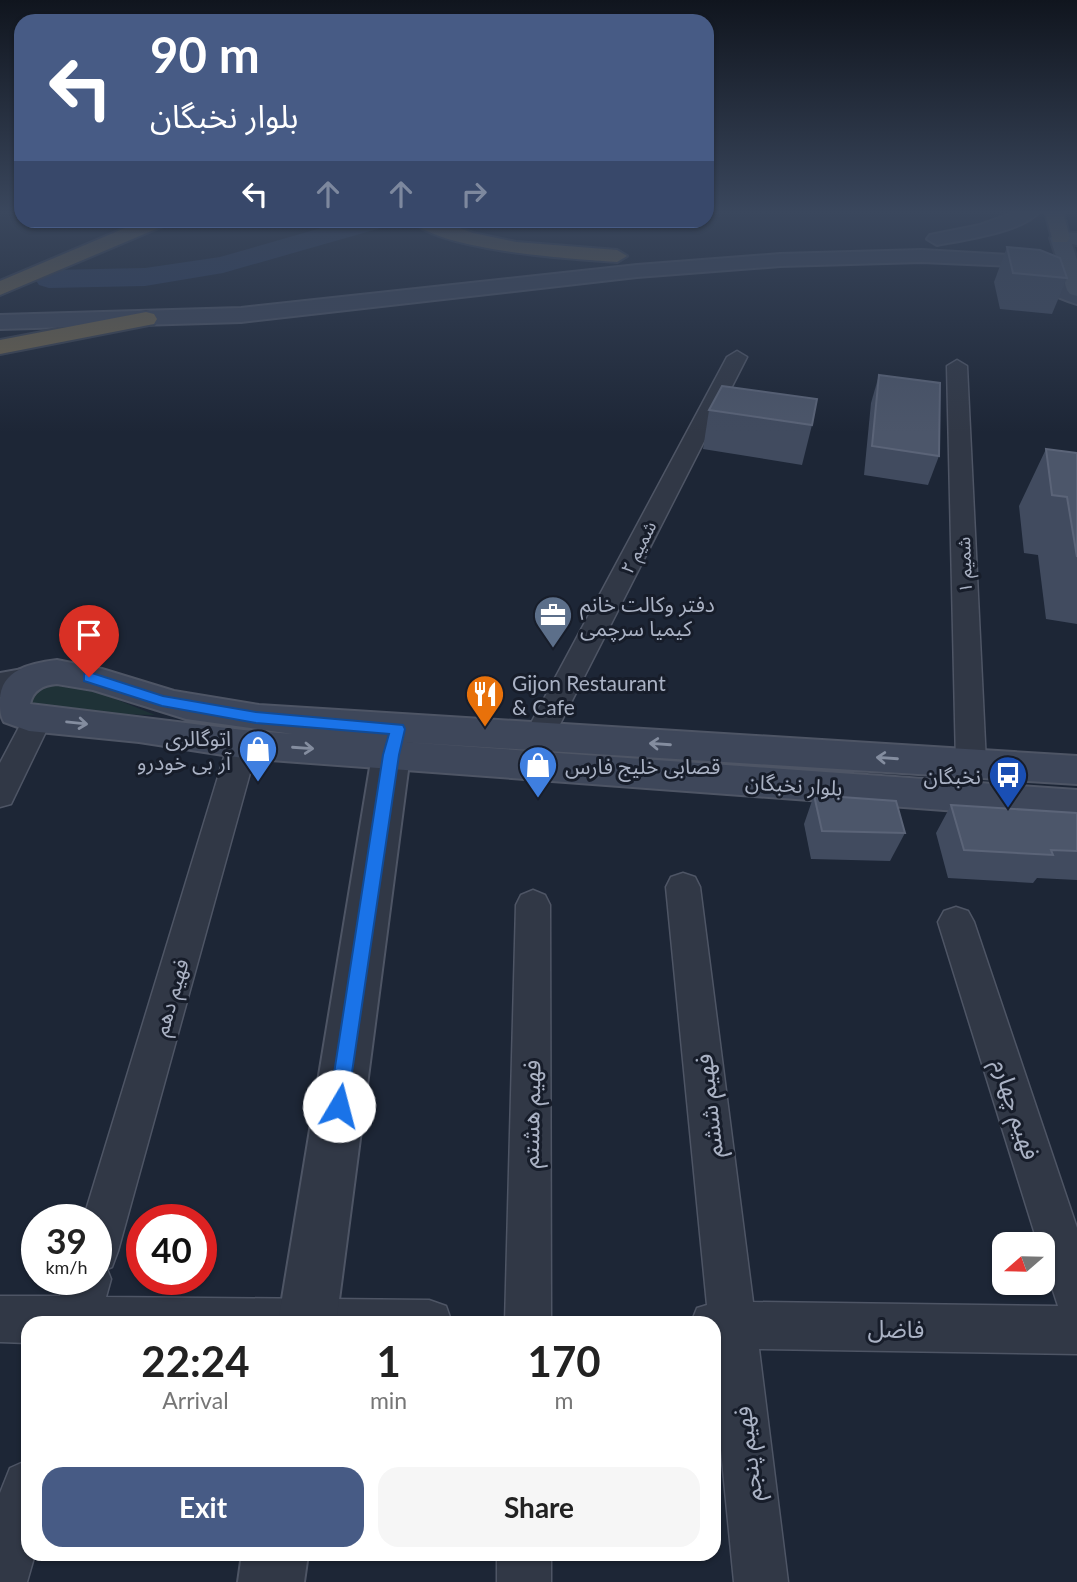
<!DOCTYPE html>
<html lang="en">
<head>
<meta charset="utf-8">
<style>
	body { margin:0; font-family:Lato,"Noto Sans Arabic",sans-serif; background:#f6f6f6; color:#222; height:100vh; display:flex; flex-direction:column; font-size:26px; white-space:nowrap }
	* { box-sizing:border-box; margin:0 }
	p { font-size:23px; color:#767676 }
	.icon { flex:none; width:38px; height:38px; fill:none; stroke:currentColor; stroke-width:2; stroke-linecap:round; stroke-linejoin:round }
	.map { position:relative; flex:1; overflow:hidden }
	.details { position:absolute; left:21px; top:1316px; width:700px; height:245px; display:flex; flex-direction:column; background:#fff; border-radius:21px; box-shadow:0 2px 5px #0004 }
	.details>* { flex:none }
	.hud { position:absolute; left:14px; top:14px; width:700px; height:214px; border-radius:21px; box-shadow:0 2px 5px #0004; background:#475b85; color:#fff; overflow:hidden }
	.needle { width:46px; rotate:250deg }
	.tools { position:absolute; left:992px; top:1232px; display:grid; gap:14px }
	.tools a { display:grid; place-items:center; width:63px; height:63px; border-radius:14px; background:#fff; box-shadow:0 2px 5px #0004; font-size:35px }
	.speed { position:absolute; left:21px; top:1204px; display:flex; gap:14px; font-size:35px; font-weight:700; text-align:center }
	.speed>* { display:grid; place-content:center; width:91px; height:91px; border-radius:50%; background:#fff; box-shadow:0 2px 5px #0004; line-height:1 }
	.speed small { font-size:18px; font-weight:400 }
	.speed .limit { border:10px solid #d22; background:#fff; color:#111 }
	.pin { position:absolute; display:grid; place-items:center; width:60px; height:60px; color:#fff; margin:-72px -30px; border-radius:50% 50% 50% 0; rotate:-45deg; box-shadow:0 0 7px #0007 }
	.pin .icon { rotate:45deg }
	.me { position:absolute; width:77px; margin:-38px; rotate:8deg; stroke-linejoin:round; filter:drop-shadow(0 0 5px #0008) }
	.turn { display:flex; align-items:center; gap:24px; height:147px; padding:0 21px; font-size:32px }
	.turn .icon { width:91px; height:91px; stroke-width:2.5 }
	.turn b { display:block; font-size:49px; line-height:60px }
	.lanes { display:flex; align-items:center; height:66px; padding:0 21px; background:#0003; justify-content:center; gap:35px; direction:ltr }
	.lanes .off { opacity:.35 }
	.eta { display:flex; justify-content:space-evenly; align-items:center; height:119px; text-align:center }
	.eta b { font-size:42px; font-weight:700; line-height:49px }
	.cta { display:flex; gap:14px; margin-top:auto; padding:14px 21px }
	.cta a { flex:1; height:80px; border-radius:21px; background:#475b85; color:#fff; font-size:28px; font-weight:700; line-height:80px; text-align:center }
	.cta a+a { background:#f6f6f6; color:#222 }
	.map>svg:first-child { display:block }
</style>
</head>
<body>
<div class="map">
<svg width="1077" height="1582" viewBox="0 0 1077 1582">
	<rect width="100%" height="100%" fill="#1d2636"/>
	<path fill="#1f3237" d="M66 679 155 715 56 713 30 708 28 693 35 686Z"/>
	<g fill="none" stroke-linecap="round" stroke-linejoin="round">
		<path fill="#2d3d5c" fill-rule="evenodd" d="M349 220H392L388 226 223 273 145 286 49 288 39 285 35 279 39 273 49 270 145 268 220 257Z"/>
		<g stroke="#4e5565" stroke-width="3">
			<g id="minor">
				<path d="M737 351 747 357 554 736 550 744 539 747 528 744 524 736 727 357Z"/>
				<path d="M957 360 967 366 986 763 982 771 971 774 960 771 956 763 947 366Z"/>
				<path d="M37 708 47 712 52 719 11 804 0 807V763L27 712Z"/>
				<path d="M243 733 254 736 258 744 118 1251 112 1267 107 1269 111 1279 106 1297 429 1300 446 1306 452 1323H28V1343L0 1342V1296H60L65 1279H96V1220H83L228 744 232 736Z"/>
				<path d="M683 873 695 877 700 887 753 1302 1058 1306 1043 1260V1244H1038L938 922 944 911 956 907 968 911 974 922 1077 1228V1354L759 1349 788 1582H734L714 1379V1323H691L697 1308 707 1305 666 887 671 877Z"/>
				<path d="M533 890 545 895 550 905 551 1323H505L516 905 521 895Z"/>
				<path d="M28 1460V1554H35L27 1582H0V1493L10 1468Z"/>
				<rect x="497" y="1554" width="54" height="28"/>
			</g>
		</g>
		<g stroke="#4e5565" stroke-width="4">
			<g id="tertiary">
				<path d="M28 668 40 672 45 680 40 688 0 697V673Z"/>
				<path d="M398 716 411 720 416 729 410 755 336 1323H278L372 755 385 720Z"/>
				<path d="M242 1554H308L304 1582H238Z"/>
			</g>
		</g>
		<g stroke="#4e5565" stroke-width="4">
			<g id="secondary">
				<path d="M1016 212H1039C1022 232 963 240 937 245L927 239 930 235 980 225Z"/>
				<path d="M922 250 1062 258 1065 262 1062 266H1014L1049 277 1077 290V304C1068 302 1006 276 1003 272L1006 268 1013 266 922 262 780 266 637 277 241 322 0 329V315L241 308 637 265 780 254Z"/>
				<path d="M57 660 102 669 174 691 259 705 1077 756V784L403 742 1077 790V820L243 758 139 742 29 731 4 722C0 715 0 709 0 701 0 669 32 663 57 660ZM57 684 93 690 186 719 293 734 243 730 30 704C33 690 43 685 57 684Z"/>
			</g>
		</g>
		<g stroke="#3a4150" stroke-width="4">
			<path id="primary" d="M1060 232 1077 233V245L1072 244 1077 260V296L1070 294 1067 290 1050 238Z"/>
		</g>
		<g stroke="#3b4250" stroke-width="4">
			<path id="trunk" d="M1045 212H1063L1070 238 1067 242H1053Z"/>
		</g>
		<g stroke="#3b4250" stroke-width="4">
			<g id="motorway">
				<path d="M144 220H170L168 224 0 295V281Z"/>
				<path d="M411 220H437L473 233 516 242 617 250 627 256 617 262C574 259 439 251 411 220Z"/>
				<path d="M146 312 154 314 157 319 154 324 0 354V340Z"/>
			</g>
		</g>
		<use href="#minor" fill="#313846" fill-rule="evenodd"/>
		<use href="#tertiary" fill="#313846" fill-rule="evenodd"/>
		<use href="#secondary" fill="#3e475a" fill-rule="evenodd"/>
		<use href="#primary" fill="#4e5767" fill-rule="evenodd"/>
		<use href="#trunk" fill="#5e5d5a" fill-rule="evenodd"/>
		<use href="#motorway" fill="#6d634d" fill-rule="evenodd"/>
	</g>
	<g fill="#414b5f">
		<path d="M1007 247 1067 278 1052 314 1000 309 994 282Z"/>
		<path d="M879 375 939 456 928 485 864 475 871 403Z"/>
		<path d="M709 410 812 425 802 465 703 449Z"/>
		<path d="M1046 449 1077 453V624L1046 619 1038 555 1024 553 1019 506Z"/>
		<path d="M814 795 905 833 890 861 811 859 804 824Z"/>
		<path d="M951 805 1077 813V880L1037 878 1033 883 948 878 936 833Z"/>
	</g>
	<g fill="#4c566a" stroke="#5b6478" stroke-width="2">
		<path d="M1007 247 1040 250 1060 258 1067 278 1013 273Z"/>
		<path d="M879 375 940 383 939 456 872 446Z"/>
		<path d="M722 386 817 399 812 425 709 410Z"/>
		<path d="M1046 449 1077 453V557L1067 497 1052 495Z"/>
		<path d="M814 795 896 801 905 833 822 831Z"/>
		<path d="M951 805 1077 813V851L1051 850 1053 855 964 850Z"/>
	</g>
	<defs><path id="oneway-shaft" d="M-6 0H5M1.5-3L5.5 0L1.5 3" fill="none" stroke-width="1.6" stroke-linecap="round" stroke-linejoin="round" transform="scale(1.75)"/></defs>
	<g stroke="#848d9f">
		<use href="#oneway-shaft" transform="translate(77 723) rotate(6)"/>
		<use href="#oneway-shaft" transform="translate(660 744) rotate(-176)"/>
		<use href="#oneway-shaft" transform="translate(303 748) rotate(4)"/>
		<use href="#oneway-shaft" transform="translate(887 758) rotate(-176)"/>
	</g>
	<linearGradient id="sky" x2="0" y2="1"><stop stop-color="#10151e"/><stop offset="0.49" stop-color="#3a475d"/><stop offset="1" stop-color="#3a475d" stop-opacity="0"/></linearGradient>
	<rect width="1077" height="433" fill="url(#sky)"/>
	<path fill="#1a73e8" stroke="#114b97" stroke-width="2" d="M89 672 163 696 256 712 403 725 405 729 399 755 346 1113 339 1116 332 1113 329 1106 383 755 389 734 256 723 162 706 84 681V674Z"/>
	<defs>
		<g id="office-pin" transform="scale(2.0125)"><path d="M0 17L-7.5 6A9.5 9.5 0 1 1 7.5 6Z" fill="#5c6f8a" stroke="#171d2a"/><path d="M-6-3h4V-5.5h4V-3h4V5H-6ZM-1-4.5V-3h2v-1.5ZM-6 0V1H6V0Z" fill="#fff"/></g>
		<g id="restaurant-pin" transform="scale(2.0125)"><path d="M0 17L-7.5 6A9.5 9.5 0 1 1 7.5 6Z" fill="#e8710a" stroke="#171d2a"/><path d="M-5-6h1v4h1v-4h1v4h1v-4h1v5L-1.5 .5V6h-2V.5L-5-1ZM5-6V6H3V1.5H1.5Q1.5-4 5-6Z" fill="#fff"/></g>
		<g id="shop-pin" transform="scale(2.0125)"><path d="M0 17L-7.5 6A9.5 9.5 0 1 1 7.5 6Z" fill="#3f7fe0" stroke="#171d2a"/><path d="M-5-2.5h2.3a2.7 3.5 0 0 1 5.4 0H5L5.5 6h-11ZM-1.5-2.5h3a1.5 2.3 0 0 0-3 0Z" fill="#fff"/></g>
		<g id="bus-pin" transform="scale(2.0125)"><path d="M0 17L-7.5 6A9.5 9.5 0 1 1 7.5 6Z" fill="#1a4fb4" stroke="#171d2a"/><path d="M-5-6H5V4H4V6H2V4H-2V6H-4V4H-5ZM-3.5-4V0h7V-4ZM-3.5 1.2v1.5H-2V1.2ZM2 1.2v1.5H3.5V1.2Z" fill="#fff"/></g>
	</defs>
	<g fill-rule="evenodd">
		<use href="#office-pin" x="553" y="615"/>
		<use href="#restaurant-pin" x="485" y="694"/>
		<use href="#shop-pin" x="258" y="749"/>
		<use href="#shop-pin" x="538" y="765"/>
		<use href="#bus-pin" x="1008" y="775"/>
	</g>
	<g text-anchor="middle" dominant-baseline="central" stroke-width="6" stroke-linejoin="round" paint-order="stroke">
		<g font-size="18" fill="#aab2c4" stroke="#171d2a">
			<text transform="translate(638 547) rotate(-63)">شمیم ۲</text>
			<text transform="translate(964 565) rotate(-92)">شمیم ۱</text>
		</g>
		<g font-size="21" fill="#aab2c4" stroke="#171d2a" text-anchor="start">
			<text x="580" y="603">دفتر وکالت خانم<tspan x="580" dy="24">کیمیا سرچمی</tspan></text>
			<text x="512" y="682">Gijon Restaurant<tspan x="512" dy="24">&amp; Cafe</tspan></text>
			<text x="231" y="737" text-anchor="end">اتوگالری<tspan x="231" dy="24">آر بی خودرو</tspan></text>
			<text x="565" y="765">قصابی خلیج فارس</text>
			<text x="981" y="775" text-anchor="end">نخبگان</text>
		</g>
		<g font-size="21" fill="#aab2c4" stroke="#171d2a">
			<text transform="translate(794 784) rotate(4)">بلوار نخبگان</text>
			<text transform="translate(170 997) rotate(-74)">فهیم دهم</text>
		</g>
		<g font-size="24" fill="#aab2c4" stroke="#171d2a">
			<text transform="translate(708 1106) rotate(-96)">فهیم ششم</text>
			<text transform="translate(1017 1109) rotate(72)">فهیم چهارم</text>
			<text transform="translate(530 1114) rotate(-89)">فهیم هشتم</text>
			<text transform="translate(896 1328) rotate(1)">فاضل</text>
			<text transform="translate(747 1454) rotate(-97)">فهیم پنجم</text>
		</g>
	</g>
</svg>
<div class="tools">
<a><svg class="needle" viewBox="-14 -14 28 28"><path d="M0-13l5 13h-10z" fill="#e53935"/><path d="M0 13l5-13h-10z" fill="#767676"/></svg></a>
</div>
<div class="speed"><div>39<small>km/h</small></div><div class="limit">40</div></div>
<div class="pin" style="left:89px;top:677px;background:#d93025"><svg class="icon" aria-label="arrive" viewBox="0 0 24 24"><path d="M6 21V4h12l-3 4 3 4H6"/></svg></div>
<svg class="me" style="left:339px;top:1106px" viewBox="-20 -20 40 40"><circle r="19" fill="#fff"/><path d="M0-13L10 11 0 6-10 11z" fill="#1a73e8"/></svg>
<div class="hud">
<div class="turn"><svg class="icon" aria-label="left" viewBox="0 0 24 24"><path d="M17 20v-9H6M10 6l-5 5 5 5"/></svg><div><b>90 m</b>بلوار نخبگان</div></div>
<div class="lanes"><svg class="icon" aria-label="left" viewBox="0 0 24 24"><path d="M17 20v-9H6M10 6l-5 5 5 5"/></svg><svg class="icon off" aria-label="ahead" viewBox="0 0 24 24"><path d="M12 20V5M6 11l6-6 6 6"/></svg><svg class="icon off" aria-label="ahead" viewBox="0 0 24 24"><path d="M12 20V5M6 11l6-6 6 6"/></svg><svg class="icon off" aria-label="right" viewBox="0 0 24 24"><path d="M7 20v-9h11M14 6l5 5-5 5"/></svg></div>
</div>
<section class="details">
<div class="eta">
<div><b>22:24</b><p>Arrival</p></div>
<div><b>1</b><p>min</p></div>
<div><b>170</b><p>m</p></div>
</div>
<div class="cta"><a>Exit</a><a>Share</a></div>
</section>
</div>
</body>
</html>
